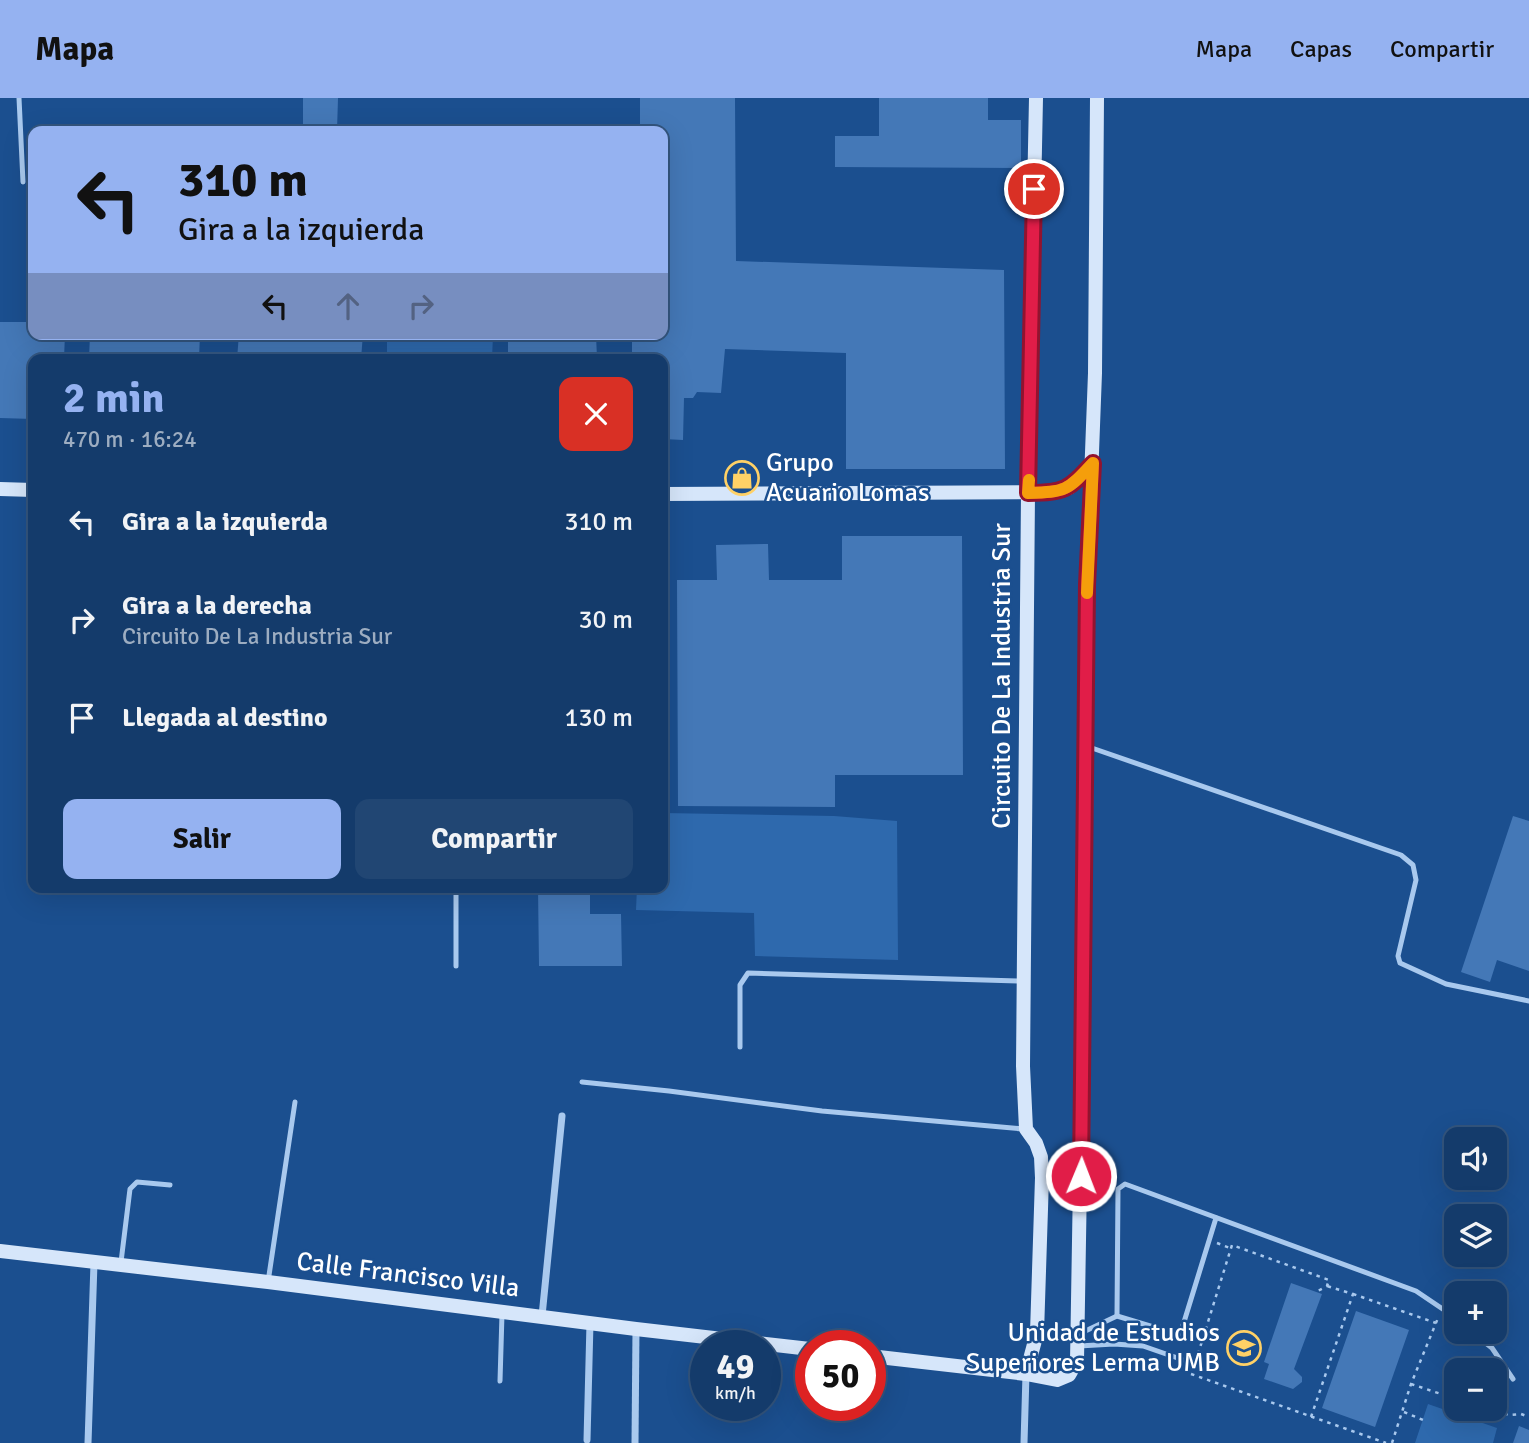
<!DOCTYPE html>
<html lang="es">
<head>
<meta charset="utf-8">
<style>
	body { margin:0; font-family:Signika,sans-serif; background:#214673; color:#f1f3f6; height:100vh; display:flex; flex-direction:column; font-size:26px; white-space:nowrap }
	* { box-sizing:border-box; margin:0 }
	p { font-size:23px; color:#9dadc1 }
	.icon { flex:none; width:38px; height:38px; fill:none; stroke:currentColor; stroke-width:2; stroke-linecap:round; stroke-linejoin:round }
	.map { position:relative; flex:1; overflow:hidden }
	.panel { position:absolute; left:28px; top:256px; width:640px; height:539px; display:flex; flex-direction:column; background:#143b6b; border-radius:14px; box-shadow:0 7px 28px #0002,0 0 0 2px #33557e }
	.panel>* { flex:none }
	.banner { position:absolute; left:28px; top:28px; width:640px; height:214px; border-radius:14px; box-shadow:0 7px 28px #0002,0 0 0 2px #33557e; background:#95b2f1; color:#111; overflow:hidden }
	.tools { position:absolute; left:1444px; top:1029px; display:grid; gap:14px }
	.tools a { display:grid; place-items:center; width:63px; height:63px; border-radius:14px; background:#143b6b; box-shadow:0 7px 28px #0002,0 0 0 2px #33557e; font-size:35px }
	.speed { position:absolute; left:690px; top:1232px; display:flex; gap:14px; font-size:35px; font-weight:700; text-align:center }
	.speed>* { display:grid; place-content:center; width:91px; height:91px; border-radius:50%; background:#143b6b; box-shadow:0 7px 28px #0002,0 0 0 2px #33557e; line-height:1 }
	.speed small { font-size:18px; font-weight:400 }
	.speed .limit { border:10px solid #d22; background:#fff; color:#111 }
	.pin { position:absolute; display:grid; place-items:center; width:60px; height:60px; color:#fff; margin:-30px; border:4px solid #fff; border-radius:50%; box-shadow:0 2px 7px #0007 }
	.me { position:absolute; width:77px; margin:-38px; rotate:1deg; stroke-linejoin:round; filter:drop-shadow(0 0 5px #0008) }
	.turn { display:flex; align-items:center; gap:24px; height:147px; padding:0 35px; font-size:32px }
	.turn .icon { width:91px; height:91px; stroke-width:2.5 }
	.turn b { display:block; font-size:49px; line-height:60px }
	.lanes { display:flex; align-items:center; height:66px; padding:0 35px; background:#0003; justify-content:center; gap:35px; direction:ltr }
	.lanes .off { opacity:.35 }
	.round { display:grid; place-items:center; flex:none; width:74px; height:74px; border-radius:14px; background:#214673 }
	.head { display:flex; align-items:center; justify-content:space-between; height:119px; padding:0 35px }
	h1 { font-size:42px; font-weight:700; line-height:52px; color:#95b2f1 }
	.cta { display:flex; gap:14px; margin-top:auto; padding:14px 35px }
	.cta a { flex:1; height:80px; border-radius:14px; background:#95b2f1; color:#111; font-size:28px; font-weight:700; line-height:80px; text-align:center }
	.cta a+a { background:#214673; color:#f1f3f6 }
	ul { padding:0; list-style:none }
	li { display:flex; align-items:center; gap:21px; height:98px; padding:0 35px }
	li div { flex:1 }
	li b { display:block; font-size:26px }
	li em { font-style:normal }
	header { display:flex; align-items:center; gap:42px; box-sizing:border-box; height:98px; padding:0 35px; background:#95b2f1; color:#111 }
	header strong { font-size:33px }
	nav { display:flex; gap:38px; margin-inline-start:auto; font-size:24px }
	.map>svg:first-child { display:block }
</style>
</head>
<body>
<header>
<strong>Mapa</strong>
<nav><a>Mapa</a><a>Capas</a><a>Compartir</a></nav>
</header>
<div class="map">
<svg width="1529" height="1345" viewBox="0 0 1529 1345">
	<rect width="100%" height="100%" fill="#1b4f8f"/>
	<g fill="#2e69ad">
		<path d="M387 236 493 237 492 261H387Z"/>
		<path d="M663 715 834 718 897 723 898 862 755 858 754 815 636 812 637 789H663Z"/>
		<path d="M1428 1306 1497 1330 1493 1345H1415Z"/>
	</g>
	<g fill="#4478b7">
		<path d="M303 0H338L337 33H303Z"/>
		<path d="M640 0H735L736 163 1004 172 1005 371H846V255L725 251 721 295 697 294 693 300H684L683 342 663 341V261H632V236H663V33H640Z"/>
		<path d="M879 0H988V22H1021V70L835 69V38H879Z"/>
		<path d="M0 224H33V236H65L64 261H33V321L0 320Z"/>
		<path d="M90 236H200L199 261H89Z"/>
		<path d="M239 236H363L361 261H237Z"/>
		<path d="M508 236H596L597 261H508Z"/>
		<path d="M842 438H962L963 677H835V709L678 708 677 482H717L716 447 768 446 769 482H842Z"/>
		<path d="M1513 718 1529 723V873L1497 862 1490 884 1461 874Z"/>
		<path d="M538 789H590V816H621L622 868H539Z"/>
		<path d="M1291 1185 1322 1196 1294 1271 1302 1279V1284L1293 1291 1264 1281 1269 1266 1264 1264Z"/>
		<path d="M1356 1213 1409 1232 1375 1329 1322 1310Z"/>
		<path d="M1519 1328 1529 1332V1345H1513Z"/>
	</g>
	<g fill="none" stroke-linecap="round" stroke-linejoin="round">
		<g stroke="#a9c9ee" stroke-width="2.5" stroke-dasharray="3.5 5" stroke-linecap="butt">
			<path d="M1217 1145 1230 1150"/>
			<path d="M1353 1196 1436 1225"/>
			<path d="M1198 1256 1232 1147 1329 1182 1327 1188 1316 1194"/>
			<path d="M1191 1276 1386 1345"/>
			<path d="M1411 1286 1456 1301"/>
			<path d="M1488 1311 1509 1317 1521 1316 1529 1319"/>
			<path d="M1404 1314 1423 1322"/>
			<path d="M1311 1319 1353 1196 1327 1188"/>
			<path d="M1392 1345 1411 1286 1438 1220"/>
		</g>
		<g stroke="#a9c9ee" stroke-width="5">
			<path d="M19 0 23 84"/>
			<path d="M1089 649 1401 757 1413 767 1416 782 1398 858 1400 865 1446 886 1529 903"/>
			<path d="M456 789V868"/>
			<path d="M740 949V887L748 875 1021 883"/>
			<path d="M582 984 669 993 822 1013 1023 1031"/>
			<path d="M121 1164 130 1091 137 1084 170 1087"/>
			<path d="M268 1184 295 1004"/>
			<path d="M1117 1218 1118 1091 1125 1086 1416 1193 1456 1220"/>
			<path d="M1472 1234 1492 1250 1513 1281"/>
			<path d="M1079 1236 1117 1218 1180 1237 1216 1120"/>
			<path d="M1079 1248 1114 1246 1143 1248 1192 1265"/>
			<path d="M500 1283 502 1216"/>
		</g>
		<g stroke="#a9c9ee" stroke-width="7">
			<path d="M542 1218 562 1018"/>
			<path d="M587 1342 590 1225"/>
			<path d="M88 1345 94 1165"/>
			<path d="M635 1345 636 1231"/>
			<path d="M1024 1345 1026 1276"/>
		</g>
		<g stroke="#d6e6fa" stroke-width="14">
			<path d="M0 391 33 392"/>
			<path d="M663 396 1049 394 1069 390 1092 365"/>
			<path d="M0 1153 268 1184 636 1231 810 1251"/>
			<path d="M870 1258 1026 1276 1057 1282 1069 1277 1077 1263 1086 723 1087 487 1095 275 1097 0"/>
			<path d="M1026 1276 1037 1235 1042 1080 1041 1059 1036 1045 1026 1031 1023 968 1028 395 1036 0"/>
		</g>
	</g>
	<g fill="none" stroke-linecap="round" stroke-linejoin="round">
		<g stroke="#92132f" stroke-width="18">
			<path id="route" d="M1034 91 1028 395C1066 394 1067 393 1093 365L1087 487 1081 1078"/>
		</g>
		<use href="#route" stroke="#e11d48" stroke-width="12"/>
		<path stroke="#f59e0b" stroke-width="12" d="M1029 382 1028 395C1066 394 1067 393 1093 365L1087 495"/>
	</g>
	<defs>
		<g id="shop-ring" transform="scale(1.75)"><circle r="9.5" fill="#1b4f8f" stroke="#ffd166" stroke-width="1.5"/><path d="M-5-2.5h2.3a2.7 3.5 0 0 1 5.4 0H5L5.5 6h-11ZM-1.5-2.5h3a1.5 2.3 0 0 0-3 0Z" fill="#ffd166"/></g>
		<g id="school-ring" transform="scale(1.75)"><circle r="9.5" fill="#1b4f8f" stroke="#ffd166" stroke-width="1.5"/><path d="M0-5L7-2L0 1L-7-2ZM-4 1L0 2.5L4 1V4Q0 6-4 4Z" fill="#ffd166"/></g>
	</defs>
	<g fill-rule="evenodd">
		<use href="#shop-ring" x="742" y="380"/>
		<use href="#school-ring" x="1244" y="1250"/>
	</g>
	<g text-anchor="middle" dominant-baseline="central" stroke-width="5" stroke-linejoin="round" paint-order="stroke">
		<g font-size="26" fill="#fff" stroke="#1b4f8f" text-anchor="start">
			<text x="766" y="365">Grupo<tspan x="766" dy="30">Acuario Lomas</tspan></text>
			<text x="1220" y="1235" text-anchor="end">Unidad de Estudios<tspan x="1220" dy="30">Superiores Lerma UMB</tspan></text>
		</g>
		<g font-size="26" fill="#fff" stroke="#1b4f8f">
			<text transform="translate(1002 578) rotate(-90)">Circuito De La Industria Sur</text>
			<text transform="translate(408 1177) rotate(7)">Calle Francisco Villa</text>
		</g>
	</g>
</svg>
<div class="tools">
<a><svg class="icon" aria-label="sound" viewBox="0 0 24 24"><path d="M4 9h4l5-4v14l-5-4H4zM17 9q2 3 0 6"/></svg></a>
<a><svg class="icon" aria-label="layers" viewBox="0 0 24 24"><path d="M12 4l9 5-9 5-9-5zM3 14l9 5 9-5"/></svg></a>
<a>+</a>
<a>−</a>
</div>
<div class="speed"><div>49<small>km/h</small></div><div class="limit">50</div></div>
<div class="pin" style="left:1034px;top:91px;background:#d93025"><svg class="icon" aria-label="arrive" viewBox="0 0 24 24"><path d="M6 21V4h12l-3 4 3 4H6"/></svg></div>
<svg class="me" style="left:1081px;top:1078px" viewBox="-20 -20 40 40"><circle r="17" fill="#e11d48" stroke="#fff" stroke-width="3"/><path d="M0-11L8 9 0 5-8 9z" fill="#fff"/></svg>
<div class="banner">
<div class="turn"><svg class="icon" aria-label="left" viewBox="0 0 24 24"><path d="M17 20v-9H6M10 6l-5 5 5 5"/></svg><div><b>310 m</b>Gira a la izquierda</div></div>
<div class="lanes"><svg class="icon" aria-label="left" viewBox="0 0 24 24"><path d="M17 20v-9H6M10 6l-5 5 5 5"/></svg><svg class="icon off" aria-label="ahead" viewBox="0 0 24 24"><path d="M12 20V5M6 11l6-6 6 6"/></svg><svg class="icon off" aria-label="right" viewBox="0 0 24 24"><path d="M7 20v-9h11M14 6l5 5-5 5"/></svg></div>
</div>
<section class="panel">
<div class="head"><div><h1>2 min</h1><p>470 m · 16:24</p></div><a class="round" style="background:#d93025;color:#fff"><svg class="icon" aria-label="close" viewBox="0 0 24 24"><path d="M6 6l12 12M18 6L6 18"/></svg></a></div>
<ul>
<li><svg class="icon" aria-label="left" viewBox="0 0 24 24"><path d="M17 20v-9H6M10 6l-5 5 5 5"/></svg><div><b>Gira a la izquierda</b></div><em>310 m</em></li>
<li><svg class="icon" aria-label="right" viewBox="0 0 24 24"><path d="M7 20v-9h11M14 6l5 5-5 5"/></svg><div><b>Gira a la derecha</b><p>Circuito De La Industria Sur</p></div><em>30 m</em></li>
<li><svg class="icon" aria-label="arrive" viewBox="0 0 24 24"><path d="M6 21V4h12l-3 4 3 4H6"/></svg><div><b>Llegada al destino</b></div><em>130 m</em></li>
</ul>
<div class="cta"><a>Salir</a><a>Compartir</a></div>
</section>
</div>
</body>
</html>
